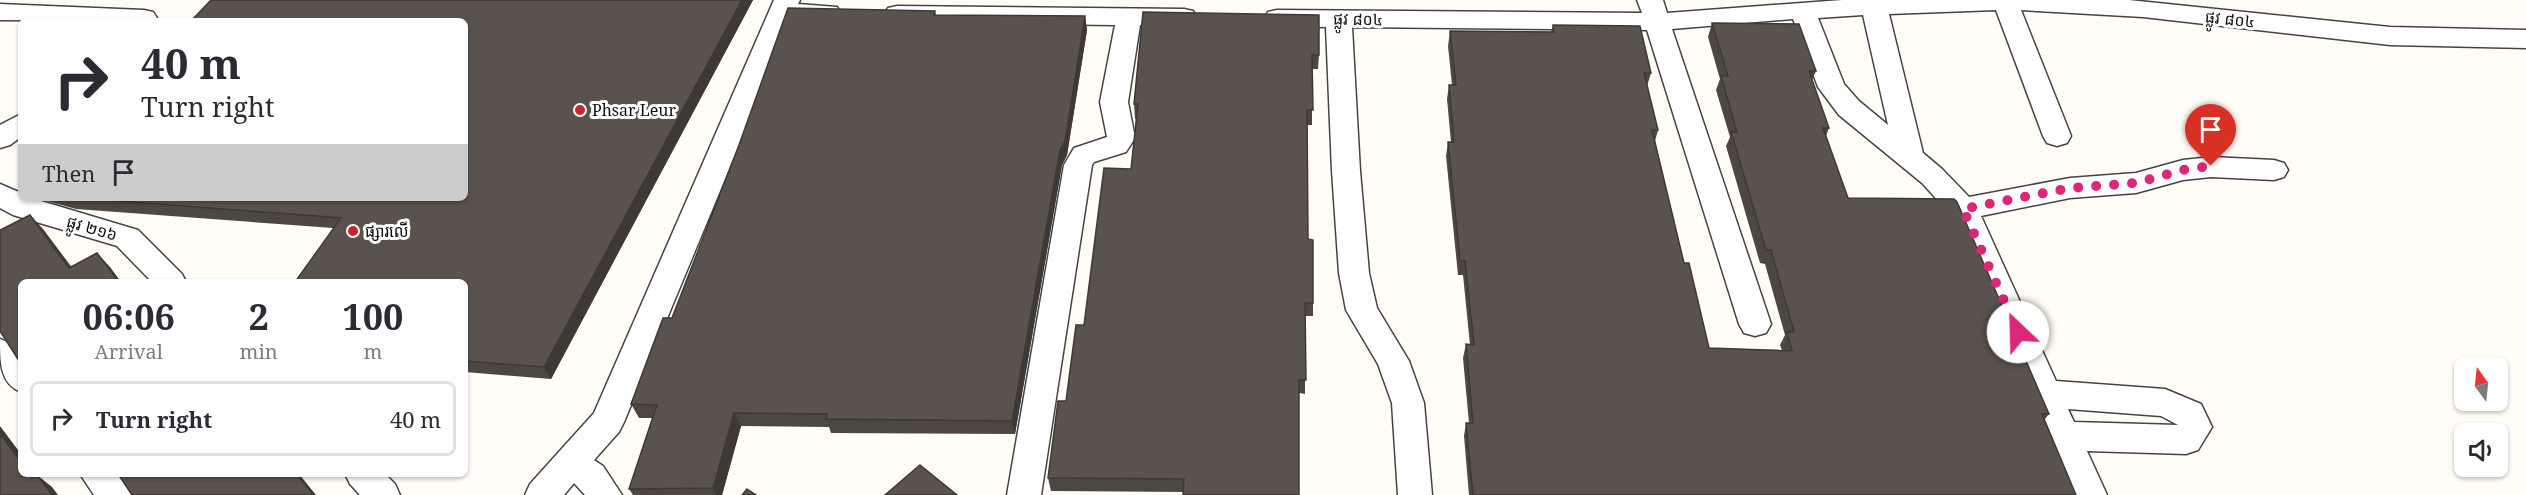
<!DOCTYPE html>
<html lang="en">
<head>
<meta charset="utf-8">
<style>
	body { margin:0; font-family:"Noto Serif","Noto Sans Khmer",serif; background:#f7f7f7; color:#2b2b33; height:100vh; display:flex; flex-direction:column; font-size:22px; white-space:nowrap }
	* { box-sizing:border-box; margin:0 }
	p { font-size:20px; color:#7c7c81 }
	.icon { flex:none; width:33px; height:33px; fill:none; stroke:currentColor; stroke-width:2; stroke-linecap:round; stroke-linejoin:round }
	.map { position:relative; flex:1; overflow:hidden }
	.details { position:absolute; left:18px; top:279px; width:450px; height:198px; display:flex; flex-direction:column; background:#fff; border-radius:9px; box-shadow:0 2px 4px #0004 }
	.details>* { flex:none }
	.top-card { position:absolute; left:18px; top:18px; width:450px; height:183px; border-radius:9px; box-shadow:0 2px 4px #0004; background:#fff; color:#2b2b33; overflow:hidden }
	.needle { width:39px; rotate:345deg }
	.fabs { position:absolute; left:2454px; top:357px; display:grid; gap:12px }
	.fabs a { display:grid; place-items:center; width:54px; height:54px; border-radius:9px; background:#fff; box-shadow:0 2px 4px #0004; font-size:30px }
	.pin { position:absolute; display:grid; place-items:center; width:51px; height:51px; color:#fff; margin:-62px -26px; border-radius:50% 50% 50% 0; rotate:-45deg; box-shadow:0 0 6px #0007 }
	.pin .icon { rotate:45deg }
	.me { position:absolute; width:66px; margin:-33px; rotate:336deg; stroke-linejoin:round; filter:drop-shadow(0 0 4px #0008) }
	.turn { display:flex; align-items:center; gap:21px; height:126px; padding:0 24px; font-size:27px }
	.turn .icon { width:78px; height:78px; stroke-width:2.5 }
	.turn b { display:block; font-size:42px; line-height:51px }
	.then { display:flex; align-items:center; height:57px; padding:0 24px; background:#0003; gap:12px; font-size:22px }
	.eta { display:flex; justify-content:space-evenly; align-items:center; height:102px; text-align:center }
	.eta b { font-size:36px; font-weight:700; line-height:42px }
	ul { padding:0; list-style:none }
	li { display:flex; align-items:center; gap:18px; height:75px; margin:0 12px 9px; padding:0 12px; border:3px solid #e1e1e2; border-radius:9px }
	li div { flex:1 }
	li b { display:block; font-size:22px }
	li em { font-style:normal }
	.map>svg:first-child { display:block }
</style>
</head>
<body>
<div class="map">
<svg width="2526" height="495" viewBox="0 0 2526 495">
	<rect width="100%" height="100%" fill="#fffdf5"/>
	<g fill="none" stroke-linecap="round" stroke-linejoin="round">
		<g stroke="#444" stroke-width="3">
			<g id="minor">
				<path d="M774 0H800L798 4 837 7 841 13 837 19 828 21 791 20 624 422 619 432 594 460 603 466 622 495H585L574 483 564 495H525L530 484 594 413Z"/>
				<path d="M1637 0H1663L1667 13 1842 0H2129L2390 27 2526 30V48L2390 45 2143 17 2021 10 2071 136 2067 143 2057 146 2047 143 2043 136 1996 10 1889 14 1923 153 1942 169 1969 197 2070 178 2136 173 2183 160 2211 157 2274 160 2284 163 2288 170 2284 177 2274 180 2211 177 2183 180 2136 193 2070 198 1981 216 2056 381 2165 389 2201 404 2212 427 2198 450 2186 454 2087 451 2107 495H2073L1951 215 1922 183 1839 115 1818 87 1793 19 1672 29 1771 324 1766 333 1755 336 1744 333 1739 324 1647 30 1352 27 1360 171 1369 273 1377 308 1409 361 1424 403 1432 495H1398L1392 403 1378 364 1346 310 1339 273 1332 171 1326 27 1277 26 1268 24 1264 18 1268 12 1277 10 1642 13ZM1863 15 1888 125 1859 101 1844 84 1818 18ZM2068 409 2161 416 2178 425 2074 422Z"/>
				<path d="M0 4 144 10 153 12 157 18 155 21 0 20Z"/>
				<path d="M897 6 1184 9 1193 11 1197 17 1193 23 1184 25H1140L1128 102 1135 138 1126 152 1094 162 1092 165 1041 495H1007L1064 165 1074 148 1107 137 1100 102 1115 25 897 22 888 20 884 14 888 8Z"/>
				<path d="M21 114V137L10 145 0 148V125Z"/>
				<path d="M0 184 21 193V198H31L138 230 182 274 186 282H152L117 246 13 215 0 208Z"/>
				<path d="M0 339C26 348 21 369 21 392 0 384 0 362 0 339Z"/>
				<path d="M80 474H119L128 484 133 495H94Z"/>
				<path d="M345 474H385L395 484 400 495H360L350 484Z"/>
			</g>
		</g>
		<use href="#minor" fill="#fff" fill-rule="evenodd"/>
	</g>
	<g fill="#4d4742">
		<path d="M211 0H753L551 379 465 372V282L333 228 76 209 47 201 45 198H465Z"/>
		<path d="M935 11 936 15 1085 16 1087 30 1067 155 1062 165 1015 434 831 433 829 427 741 426 722 495H633L629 489 652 418H639L631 404 672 318Z"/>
		<path d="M1143 12 1319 55 1318 69H1312V125H1307L1308 239 1313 303V316H1305V394L1299 393 1184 492 1051 491 1048 478 1084 325 1131 169 1136 119H1135L1134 104Z"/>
		<path d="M1712 23 1816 71 1812 80 1829 128 1826 136 1848 198 2049 414 2044 420 2076 495H1469L1464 436 1466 423H1469L1463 358 1466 344 1470 345 1463 275H1458L1446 156 1448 142H1451L1447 99 1449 85H1452L1448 46 1450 31 1551 32 1553 25 1651 73 1647 86 1658 130 1655 141 1684 263 1709 348 1782 350 1780 345 1785 335 1765 264 1760 263 1726 146 1730 137 1716 90 1720 79 1708 37Z"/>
	</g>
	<g fill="#3f3936">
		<path d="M742 0H753L551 379 544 367Z"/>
		<path d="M1085 16 1087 30 1067 155 1062 165 1015 434 1012 421 1060 150Z"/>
		<path d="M30 215 43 229 82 281 69 268Z"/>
		<path d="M97 253 110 267 121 282H119Z"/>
		<path d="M734 413 741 426 722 495H716L713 488Z"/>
		<path d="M0 426 21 454V462L0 434Z"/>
		<path d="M297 474H299L316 495H313Z"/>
		<path d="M37 475 52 487 58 495H52Z"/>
	</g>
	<g fill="#5a524d" stroke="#3f3936" stroke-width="1.5">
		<path d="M211 0H742L544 367 465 361V282H295L341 218 79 198H465V21H191Z"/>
		<path d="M788 8 935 11 934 15 1085 16 1065 141 1060 150 1012 421 826 419 827 414 734 413 713 488 629 489 657 405 631 404 663 318H672L739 145Z"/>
		<path d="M1143 12 1319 15V55H1312L1313 110H1307L1308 239 1313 240V303H1305L1306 380H1299V495H1183L1184 479 1048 478 1058 401H1066L1076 325H1084L1104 168 1131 169 1138 104H1134Z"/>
		<path d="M1712 23 1799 24 1816 71H1809L1829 128H1823L1848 198 1954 199 1957 202 2049 414H2042L2076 495H1473L1466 423H1473L1466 344 1474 345 1465 261H1460L1448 142H1454L1449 85H1456L1450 31 1554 32 1553 25 1640 26 1651 73H1644L1658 130H1652L1684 263H1689L1709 348 1792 351 1787 332H1794L1771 250H1766L1731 132H1737L1721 76H1728Z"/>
		<path d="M30 215 69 268 97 253 119 282H21V364L0 331V230Z"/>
		<path d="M0 434 21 462V474H30L32 478 37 475 52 495H0Z"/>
		<path d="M920 465 957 495H885Z"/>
		<path d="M118 474H297L313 495H132Z"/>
		<path d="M747 489 756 495H742Z"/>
	</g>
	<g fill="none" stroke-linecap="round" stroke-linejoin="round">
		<path stroke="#db2777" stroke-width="10" stroke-dasharray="0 18" d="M2018 332 1963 209 2070 188 2136 183 2183 170 2211 166"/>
	</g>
	<g fill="#c4262e" stroke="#fff" stroke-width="2">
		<circle cx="580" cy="110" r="6"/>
		<circle cx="353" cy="231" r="6"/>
	</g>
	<g text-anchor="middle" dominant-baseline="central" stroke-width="6" stroke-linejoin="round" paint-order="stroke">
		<g font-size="16" fill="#111" stroke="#fff">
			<text transform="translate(1358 19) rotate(1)">ផ្លូវ ៨០៤</text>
			<text transform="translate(2230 19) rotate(6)">ផ្លូវ ៨០៤</text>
			<text transform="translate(92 228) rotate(16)">ផ្លូវ ២១៦</text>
		</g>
		<g font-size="16" fill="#111" stroke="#fff" text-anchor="start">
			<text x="592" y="110">Phsar Leur</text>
			<text x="365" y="231">ផ្សារលើ</text>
		</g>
	</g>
</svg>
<div class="fabs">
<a><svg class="needle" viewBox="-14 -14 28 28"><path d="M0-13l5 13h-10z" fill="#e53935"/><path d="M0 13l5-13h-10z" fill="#7c7c81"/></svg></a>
<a><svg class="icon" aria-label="sound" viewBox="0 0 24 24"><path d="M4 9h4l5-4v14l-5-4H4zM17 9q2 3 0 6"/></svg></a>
</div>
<div class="pin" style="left:2211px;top:166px;background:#d93025"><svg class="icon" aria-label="arrive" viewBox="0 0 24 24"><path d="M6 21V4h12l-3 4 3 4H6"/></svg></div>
<svg class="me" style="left:2018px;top:332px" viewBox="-20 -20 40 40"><circle r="19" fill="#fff"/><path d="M0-13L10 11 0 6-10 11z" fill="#db2777"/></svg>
<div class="top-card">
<div class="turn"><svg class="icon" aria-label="right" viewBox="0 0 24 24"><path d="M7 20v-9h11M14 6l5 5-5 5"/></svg><div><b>40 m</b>Turn right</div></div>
<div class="then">Then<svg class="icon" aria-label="arrive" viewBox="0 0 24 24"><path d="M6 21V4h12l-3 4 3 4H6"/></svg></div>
</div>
<section class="details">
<div class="eta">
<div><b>06:06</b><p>Arrival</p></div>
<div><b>2</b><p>min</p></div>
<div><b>100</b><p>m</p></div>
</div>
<ul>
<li><svg class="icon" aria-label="right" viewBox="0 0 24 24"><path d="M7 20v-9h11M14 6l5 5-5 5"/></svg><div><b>Turn right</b></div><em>40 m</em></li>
</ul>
</section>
</div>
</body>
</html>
